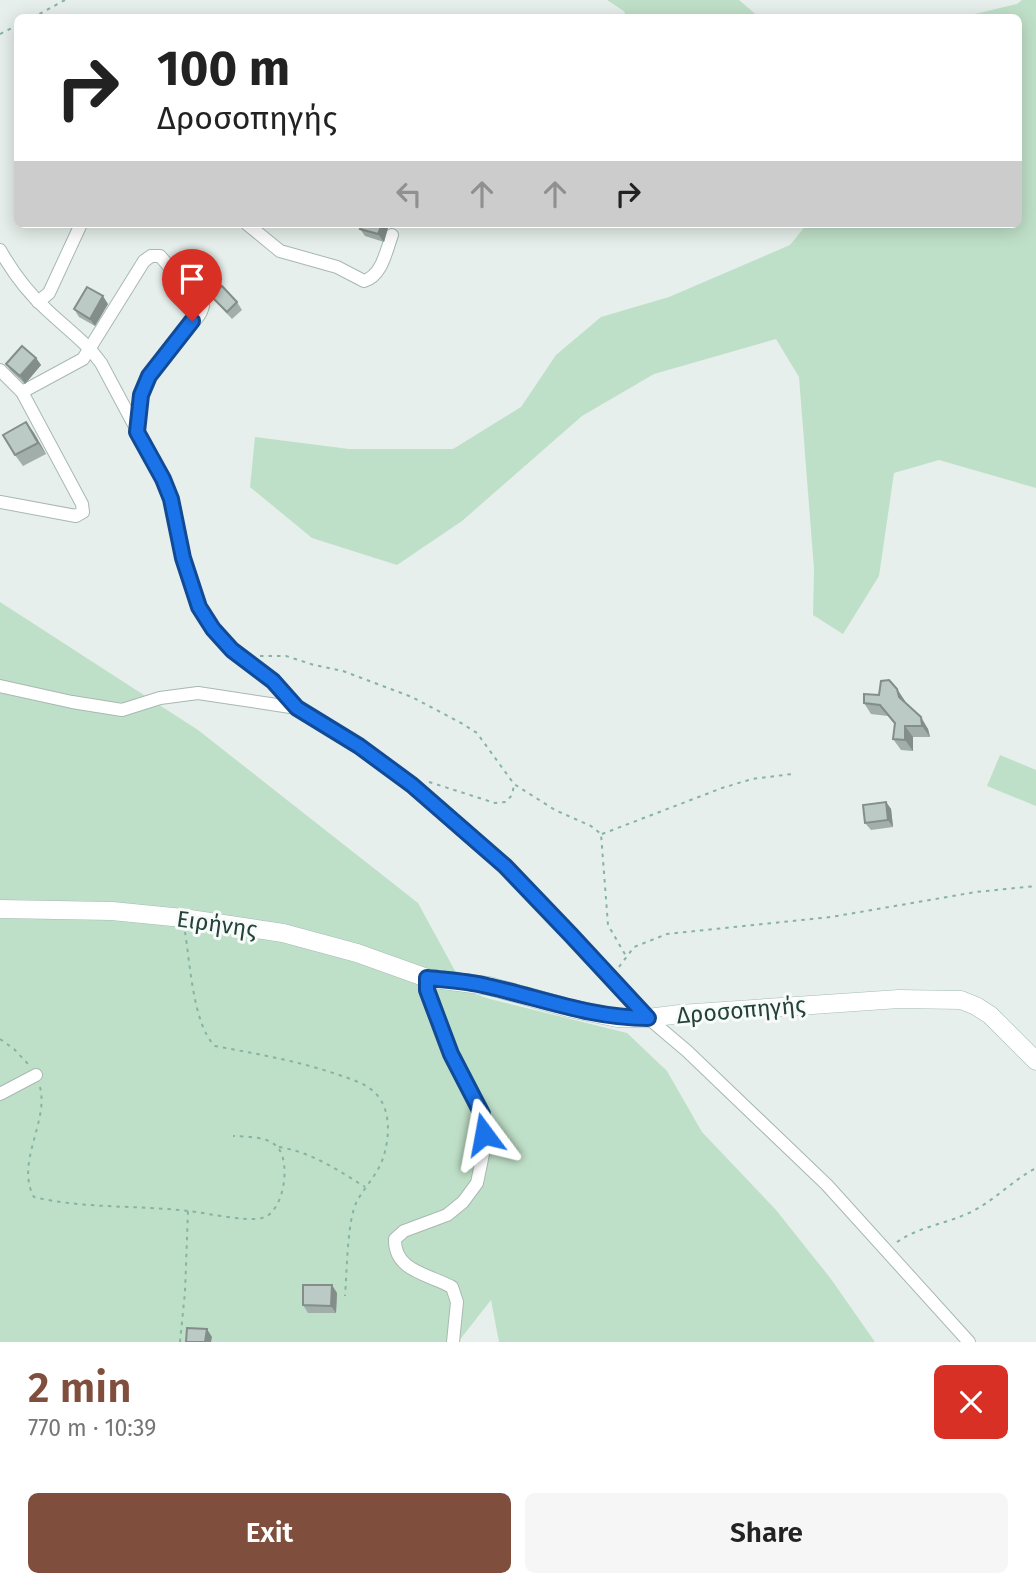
<!DOCTYPE html>
<html lang="en">
<head>
<meta charset="utf-8">
<style>
	body { margin:0; font-family:"Fira Sans",sans-serif; background:#f6f6f6; color:#222; height:100vh; display:flex; flex-direction:column; font-size:26px; white-space:nowrap }
	* { box-sizing:border-box; margin:0 }
	p { font-size:23px; color:#767676 }
	.icon { flex:none; width:38px; height:38px; fill:none; stroke:currentColor; stroke-width:2; stroke-linecap:round; stroke-linejoin:round }
	.map { position:relative; height:1342px; overflow:hidden }
	.side { display:flex; flex-direction:column; background:#fff; flex:1 }
	.side>* { flex:none }
	.guide { position:absolute; left:14px; top:14px; width:1008px; height:214px; border-radius:10px; box-shadow:0 4px 18px #0003; background:#fff; color:#222; overflow:hidden }
	.pin { position:absolute; display:grid; place-items:center; width:60px; height:60px; color:#fff; margin:-72px -30px; border-radius:50% 50% 50% 0; rotate:-45deg; box-shadow:0 0 7px #0007 }
	.pin .icon { rotate:45deg }
	.me { position:absolute; width:77px; margin:-38px; rotate:347deg; stroke-linejoin:round; filter:drop-shadow(0 0 5px #0008) }
	.turn { display:flex; align-items:center; gap:24px; height:147px; padding:0 28px; font-size:32px }
	.turn .icon { width:91px; height:91px; stroke-width:2.5 }
	.turn b { display:block; font-size:49px; line-height:60px }
	.lanes { display:flex; align-items:center; height:66px; padding:0 28px; background:#0003; justify-content:center; gap:35px; direction:ltr }
	.lanes .off { opacity:.35 }
	.round { display:grid; place-items:center; flex:none; width:74px; height:74px; border-radius:10px; background:#f6f6f6 }
	.summary { display:flex; align-items:center; justify-content:space-between; height:119px; padding:0 28px }
	h1 { font-size:42px; font-weight:600; line-height:52px; color:#804e3d }
	.cta { display:flex; gap:14px; margin-top:auto; padding:14px 28px }
	.cta a { flex:1; height:80px; border-radius:10px; background:#804e3d; color:#fff; font-size:28px; font-weight:600; line-height:80px; text-align:center }
	.cta a+a { background:#f6f6f6; color:#222 }
	.map>svg:first-child { display:block }
</style>
</head>
<body>
<div class="map">
<svg width="1036" height="1342" viewBox="0 0 1036 1342">
	<rect width="100%" height="100%" fill="#e6efeb"/>
	<g fill="#bfe0c8">
		<path d="M607 0H739L759 17H626L624 11Z"/>
		<path d="M1022 0H1036V488L939 460 894 473 879 576 843 634 813 615 814 569 799 377 776 339 654 374 582 416 462 521 397 565 312 538 250 487 255 437 349 449H453L521 407 556 355 601 317 669 297 790 245 807 224H1018V18L962 17 1017 4Z"/>
		<path d="M0 602 198 730 418 903 466 991 490 999 627 1033 667 1071 702 1132 776 1210 831 1279 875 1342H499L491 1300 458 1342H0Z"/>
		<path d="M1000 755 1036 770V806L987 786Z"/>
	</g>
	<g fill="none" stroke-linecap="round" stroke-linejoin="round">
		<g stroke="#a8b8b2" stroke-width="14">
			<g id="street">
				<path d="M247 224 280 251 337 267 364 281C382 276 386 251 392 235"/>
				<path d="M0 250C13 273 27 292 47 310 66 328 86 342 101 363L163 479 171 499 183 558 199 607 213 629 232 650 273 681 297 708 359 746 412 785 505 867 571 935 648 1018 687 1051 827 1185 969 1342"/>
				<path d="M38 302 49 293 81 224"/>
				<path d="M0 370 22 392 82 504 83 512 76 516 0 502"/>
				<path d="M22 392 83 359 144 261 151 256H160L203 306C200 319 189 325 180 335 149 371 141 384 137 432"/>
				<path d="M0 686 72 702 122 710 160 698 198 693 297 708"/>
				<path d="M427 978V990L451 1054 482 1114 483 1154 477 1183 463 1202 447 1215 404 1231 395 1239C394 1271 428 1274 452 1287L457 1302 453 1342"/>
				<path d="M0 1094 36 1075"/>
			</g>
		</g>
		<g stroke="#a4bbb3" stroke-width="19">
			<path id="secondary" d="M0 909 112 911 183 918 283 933 357 953 427 978 489 986 569 1008 617 1018H648L680 1014 899 999 961 1000 976 1006 990 1015 1036 1061"/>
		</g>
		<g stroke="#86b3a5" stroke-width="2" stroke-dasharray="3.5 5" stroke-linecap="butt">
			<path d="M32 18 65 0"/>
			<path d="M0 34 18 25"/>
			<path d="M260 656H286L314 665 343 671 412 697 461 723 477 733 514 784 555 810 591 826 601 834 608 925 626 956"/>
			<path d="M429 782 495 803 506 802 512 795 514 785"/>
			<path d="M602 834 722 788 752 779 792 774"/>
			<path d="M185 932C190 962 193 1025 215 1046 257 1054 299 1061 339 1075 351 1079 364 1083 373 1091 391 1106 390 1135 384 1155 379 1173 366 1185 357 1201 347 1220 347 1272 345 1296"/>
			<path d="M619 967 634 947 667 934 831 917 976 892 1036 886"/>
			<path d="M0 1039 14 1049 28 1064"/>
			<path d="M40 1087C49 1122 15 1163 34 1197 84 1209 138 1205 188 1211 208 1213 244 1222 262 1218 284 1213 291 1163 278 1148 269 1136 247 1137 233 1136"/>
			<path d="M279 1147C311 1152 338 1170 365 1187"/>
			<path d="M897 1242C920 1226 947 1224 973 1211 996 1199 1013 1180 1036 1168"/>
			<path d="M180 1342 185 1292 188 1211"/>
		</g>
		<use href="#street" stroke="#fff" stroke-width="12"/>
		<use href="#secondary" stroke="#fff" stroke-width="18"/>
	</g>
	<g fill="#a1aea9">
		<path d="M389 224 384 242 365 236 360 229Z"/>
		<path d="M211 296 237 302 242 310 232 319 217 303Z"/>
		<path d="M108 304 95 326 79 317 74 309Z"/>
		<path d="M36 358 41 365 25 384 11 371 6 364Z"/>
		<path d="M26 422 34 433 46 454 23 466 15 455Z"/>
		<path d="M897 689 906 703 928 729 930 737H913V751L901 750 893 739 895 725 888 716 871 714 864 703 879 695Z"/>
		<path d="M886 802 891 809 893 827 871 830 865 823Z"/>
		<path d="M337 1293 336 1313H308L303 1305Z"/>
	</g>
	<g fill="#838d89">
		<path d="M382 224H389L384 242 378 234Z"/>
		<path d="M103 296 108 304 95 326 90 319Z"/>
		<path d="M36 358 41 365 25 384 20 376Z"/>
		<path d="M26 422 34 433 46 454 38 443Z"/>
		<path d="M897 689 905 701 907 708 899 697Z"/>
		<path d="M921 717 928 729 930 737 922 726Z"/>
		<path d="M905 726 913 737V751L905 740Z"/>
		<path d="M886 802 891 809 893 827 888 820Z"/>
		<path d="M332 1285 337 1293 336 1313 331 1306Z"/>
		<path d="M207 1329 212 1337 211 1342H205Z"/>
	</g>
	<g fill="#bbcac4" stroke="#838d89" stroke-width="2">
		<path d="M362 224H382L378 234 360 229Z"/>
		<path d="M222 286 237 302 227 312 211 296Z"/>
		<path d="M87 287 103 296 90 319 74 309Z"/>
		<path d="M22 346 36 358 20 376 6 364Z"/>
		<path d="M26 422 38 443 15 455 3 435Z"/>
		<path d="M889 680 897 689 899 697 921 717 922 726H905V740L893 739 895 723 880 705 864 703V694L879 695 881 681Z"/>
		<path d="M886 802 888 820 865 823 863 805Z"/>
		<path d="M303 1285H332L331 1306 303 1305Z"/>
		<path d="M187 1328 207 1329 205 1342H186Z"/>
	</g>
	<g fill="none" stroke-linecap="round" stroke-linejoin="round">
		<g stroke="#114b97" stroke-width="18">
			<path id="route" d="M192 321 149 376 141 395 137 432 163 479 171 499 183 558 199 607 213 629 232 650 273 681 297 708 359 746 412 785 505 866 571 935 648 1018C591 1018 541 998 487 986 468 981 447 980 427 978V990L451 1054 482 1114 484 1134"/>
		</g>
		<use href="#route" stroke="#1a73e8" stroke-width="12"/>
	</g>
	<g text-anchor="middle" dominant-baseline="central" stroke-width="6" stroke-linejoin="round" paint-order="stroke">
		<g font-size="23" fill="#24423a" stroke="#f7fbf9">
			<text transform="translate(217 924) rotate(8)">Ειρήνης</text>
			<text transform="translate(741 1010) rotate(-5)">Δροσοπηγής</text>
		</g>
	</g>
</svg>
<div class="pin" style="left:192px;top:321px;background:#d93025"><svg class="icon" aria-label="arrive" viewBox="0 0 24 24"><path d="M6 21V4h12l-3 4 3 4H6"/></svg></div>
<svg class="me" style="left:484px;top:1134px" viewBox="-20 -20 40 40"><path d="M0-17L14 15 0 8-14 15z" fill="#1a73e8" stroke="#fff" stroke-width="4"/></svg>
<div class="guide">
<div class="turn"><svg class="icon" aria-label="right" viewBox="0 0 24 24"><path d="M7 20v-9h11M14 6l5 5-5 5"/></svg><div><b>100 m</b>Δροσοπηγής</div></div>
<div class="lanes"><svg class="icon off" aria-label="left" viewBox="0 0 24 24"><path d="M17 20v-9H6M10 6l-5 5 5 5"/></svg><svg class="icon off" aria-label="ahead" viewBox="0 0 24 24"><path d="M12 20V5M6 11l6-6 6 6"/></svg><svg class="icon off" aria-label="ahead" viewBox="0 0 24 24"><path d="M12 20V5M6 11l6-6 6 6"/></svg><svg class="icon" aria-label="right" viewBox="0 0 24 24"><path d="M7 20v-9h11M14 6l5 5-5 5"/></svg></div>
</div>
</div>
<section class="side">
<div class="summary"><div><h1>2 min</h1><p>770 m · 10:39</p></div><a class="round" style="background:#d93025;color:#fff"><svg class="icon" aria-label="close" viewBox="0 0 24 24"><path d="M6 6l12 12M18 6L6 18"/></svg></a></div>
<div class="cta"><a>Exit</a><a>Share</a></div>
</section>
</body>
</html>
